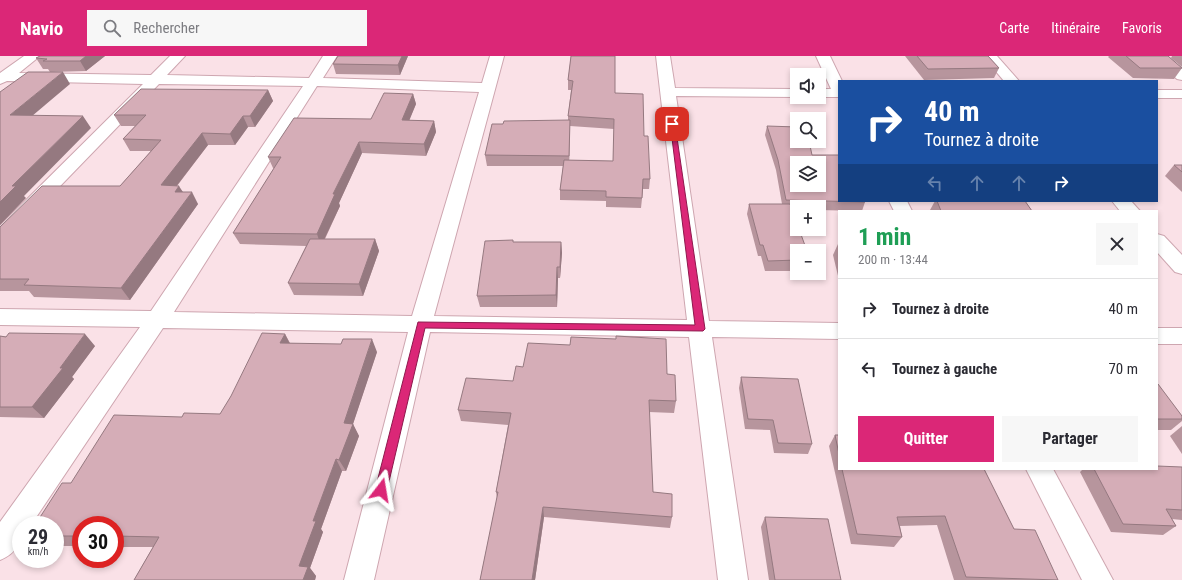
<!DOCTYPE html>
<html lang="fr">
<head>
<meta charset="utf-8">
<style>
	body { margin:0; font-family:"Roboto Condensed",sans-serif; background:#f7f7f7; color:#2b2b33; height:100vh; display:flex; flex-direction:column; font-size:15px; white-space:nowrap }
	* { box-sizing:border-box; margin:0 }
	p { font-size:13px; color:#7c7c81 }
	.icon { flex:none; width:22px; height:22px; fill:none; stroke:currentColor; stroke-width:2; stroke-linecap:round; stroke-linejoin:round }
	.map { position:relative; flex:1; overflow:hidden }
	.drawer { position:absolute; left:838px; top:154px; width:320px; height:260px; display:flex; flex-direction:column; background:#fff; border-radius:0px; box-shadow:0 2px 6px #0003 }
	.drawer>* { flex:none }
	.guide { position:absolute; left:838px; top:24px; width:320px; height:122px; border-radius:0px; box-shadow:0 2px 6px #0003; background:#1a4fa0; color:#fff; overflow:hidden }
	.buttons { position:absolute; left:790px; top:12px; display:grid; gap:8px }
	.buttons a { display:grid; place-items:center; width:36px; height:36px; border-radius:0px; background:#fff; box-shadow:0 2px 6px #0003; font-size:20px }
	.speed { position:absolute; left:12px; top:460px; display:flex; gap:8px; font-size:20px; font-weight:700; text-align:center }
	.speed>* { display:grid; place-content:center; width:52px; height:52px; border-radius:50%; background:#fff; box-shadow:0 2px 6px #0003; line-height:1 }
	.speed small { font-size:10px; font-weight:400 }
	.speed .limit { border:6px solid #d22; background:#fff; color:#111 }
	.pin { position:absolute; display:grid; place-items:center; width:34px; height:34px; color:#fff; margin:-17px; border-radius:8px; box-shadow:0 2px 6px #0006 }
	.me { position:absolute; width:44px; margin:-22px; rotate:14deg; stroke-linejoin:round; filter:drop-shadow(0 0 3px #0008) }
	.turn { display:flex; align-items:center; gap:14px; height:84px; padding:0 20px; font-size:18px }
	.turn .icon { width:52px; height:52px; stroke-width:2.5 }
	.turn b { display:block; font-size:28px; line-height:34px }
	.lanes { display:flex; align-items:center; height:38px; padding:0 20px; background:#0003; justify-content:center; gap:20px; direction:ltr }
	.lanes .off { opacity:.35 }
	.round { display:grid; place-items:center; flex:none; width:42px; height:42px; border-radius:0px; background:#f7f7f7 }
	.overview { display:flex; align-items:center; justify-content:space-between; height:68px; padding:0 20px }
	h1 { font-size:24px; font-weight:700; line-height:30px; color:#1e9e55 }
	.action { display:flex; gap:8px; margin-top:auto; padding:8px 20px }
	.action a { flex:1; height:46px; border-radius:0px; background:#db2777; color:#fff; font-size:16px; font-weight:700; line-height:46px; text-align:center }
	.action a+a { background:#f7f7f7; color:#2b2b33 }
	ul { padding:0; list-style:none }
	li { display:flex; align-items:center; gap:12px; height:60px; padding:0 20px; border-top:1px solid #e1e1e2 }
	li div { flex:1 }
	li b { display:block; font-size:15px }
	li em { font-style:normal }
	header { display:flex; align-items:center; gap:24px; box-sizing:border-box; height:56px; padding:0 20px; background:#db2777; color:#fff }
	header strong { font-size:19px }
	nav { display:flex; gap:22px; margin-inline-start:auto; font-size:14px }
	.search { width:280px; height:36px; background:#f7f7f7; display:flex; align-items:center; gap:10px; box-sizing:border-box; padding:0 14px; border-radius:0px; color:#7c7c81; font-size:15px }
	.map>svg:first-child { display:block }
</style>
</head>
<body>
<header>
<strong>Navio</strong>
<div class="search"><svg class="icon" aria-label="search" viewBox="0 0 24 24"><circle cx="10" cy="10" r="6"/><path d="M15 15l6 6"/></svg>Rechercher</div>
<nav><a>Carte</a><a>Itinéraire</a><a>Favoris</a></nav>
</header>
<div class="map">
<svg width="1182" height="524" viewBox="0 0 1182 524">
	<rect width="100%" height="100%" fill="#fae1e7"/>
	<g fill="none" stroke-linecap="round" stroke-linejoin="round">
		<g stroke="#cea6b0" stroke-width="2">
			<g id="minor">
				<path d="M24 0H40L19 17 151 19 170 0H185L167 19 309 22 323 0H337L323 22 482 27 490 0H504L434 260 687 264 656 0H670L675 32 797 33V41H799H797L676 40 709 265 839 267V283L712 281 748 524H718L689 281 430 276 374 524H344L408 276 163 272 31 469H21C21 487 17 497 0 504V466L140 271 0 269V253L151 255 303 30 159 28 7 185 0 187V170L143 28 7 25 0 28V17ZM317 30 479 36 412 260 174 256Z"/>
				<path d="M816 0H830L842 25H839V41H817H819V33H831Z"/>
				<path d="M983 0H997L1019 25H1004Z"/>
				<path d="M1151 0H1166L1182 13V24L1177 23Z"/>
				<rect x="1157" y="34" width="25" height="8"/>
				<path d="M889 145H907L912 155H894Z"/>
				<path d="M1112 145H1131L1140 155H1120Z"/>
				<path d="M1157 178 1164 180 1182 199V218L1175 216 1157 196Z"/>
				<rect x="1157" y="272" width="25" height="16"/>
				<path d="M1026 413H1053L1113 524H1082Z"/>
			</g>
		</g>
		<use href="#minor" fill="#fff" fill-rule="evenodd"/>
	</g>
	<g fill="#b7959d" fill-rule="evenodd">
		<path d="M40 0H105L86 15 50 16 48 13H43L36 2Z"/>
		<path d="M338 0H408L400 19 336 18 333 8Z"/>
		<path d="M571 0 615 37 644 80 650 123 649 133H643L641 152 606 151V145L560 144V134L563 110H487L485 99 568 64V60L571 34H568V24ZM570 70 614 73 613 105 569 104Z"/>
		<path d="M905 0H988L999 12 994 22 924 24Z"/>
		<path d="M1109 0H1168L1182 12 1174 23 1133 22 1108 1Z"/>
		<path d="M1172 0H1182V11L1171 2Z"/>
		<path d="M268 34 273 45 255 71H248L235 89H208L177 130 183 136 198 148 130 244 34 241 29 235H0V171L120 130 151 95H130L123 83 135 70H121L114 59Z"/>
		<path d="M413 38 416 48 409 64 434 65 436 76 426 100 362 97 339 147 340 150 325 183H375L379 195 363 240 294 239 288 227 306 190 240 188 233 177 274 112H273L268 101 371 63Z"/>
		<path d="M767 70 812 99 865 146 862 155 819 154V151H797V154H792L797 195V215H765L761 200H758L747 158 749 148H782L776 114 765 79Z"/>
		<path d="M1174 109H1182V136L1165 120Z"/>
		<path d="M935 145H1025L1032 155H931L930 154Z"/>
		<path d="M513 186H561L562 197 560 222H558L557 251H480L477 240Z"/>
		<path d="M838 188H839V224L833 199Z"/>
		<path d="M285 278 290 287 377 296 353 368 359 380 346 415H342L321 473 323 476 310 512 316 520 315 524H134L153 491H115V469H81V490H55V469L71 427 182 361 220 358Z"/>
		<path d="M0 280 95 290 72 321 74 323 44 362 0 361Z"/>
		<path d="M667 318 676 345 674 357 649 356 653 436 672 461 670 472 544 461 535 524H480L497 442 496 436 508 369 461 365 458 354 513 325Z"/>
		<path d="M741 321 812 388 808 398 774 397 770 374 745 373 739 332Z"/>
		<path d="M1157 328 1182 360V365L1171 374H1157Z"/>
		<path d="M1182 370V398L1170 380Z"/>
		<path d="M835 379H839V413H984L1014 473 1058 524H954L937 469 900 470 902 481 894 491 851 488 829 390Z"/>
		<path d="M1182 411V464L1172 463 1176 470 1163 479 1111 476 1080 416 1083 413H1157Z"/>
		<path d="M765 461 841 524H769L761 471Z"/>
	</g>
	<g fill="#957980">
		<path d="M86 0H105L86 15 80 5Z"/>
		<path d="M402 0H408L400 19 398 9Z"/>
		<path d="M63 16 70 28 19 71 10 59Z"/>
		<path d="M268 34 273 45 255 71 250 60Z"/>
		<path d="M413 38 416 48 405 75 402 64Z"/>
		<path d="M83 60 91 72 24 140 26 142 0 169V146L12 130Z"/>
		<path d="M243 60 248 71 235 89 230 78Z"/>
		<path d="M570 64V75L569 110V100Z"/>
		<path d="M434 65 436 76 426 100 424 88Z"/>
		<path d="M202 77 208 89 168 141 161 129Z"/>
		<path d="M359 86 362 97 339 147 340 150 321 190 317 178 333 138Z"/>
		<path d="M179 130 186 141 175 136Z"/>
		<path d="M192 136 198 148 130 244 121 232Z"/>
		<path d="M375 183 379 195 363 240 359 228Z"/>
		<path d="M561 186 562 197 560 222V211Z"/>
		<path d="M557 211 558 222 557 251 556 239Z"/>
		<path d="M85 278 95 290 72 321 74 323 44 362 32 351 60 312Z"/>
		<path d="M285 278 291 290 280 287Z"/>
		<path d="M372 283 377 296 353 368 359 380 346 415 339 404 344 367Z"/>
		<path d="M336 403 342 415 321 473 323 476 310 512 316 520 315 524H303L299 510 313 465Z"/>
		<path d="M543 451 544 461 535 524H532Z"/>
	</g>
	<g fill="#d5adb7" stroke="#957980" fill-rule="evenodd">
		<path d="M40 0H86L80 5H43L47 3 36 2Z"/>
		<path d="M338 0H402L398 9 333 8Z"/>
		<path d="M571 0H615V37L643 38 644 80H648L650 123H643L642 142 606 141V135L560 134 564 104 613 105 614 63 568 60 573 25 568 24Z"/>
		<path d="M917 0H988L999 12 928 13Z"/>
		<path d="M1126 0H1168L1182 12H1140Z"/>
		<path d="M28 16H63L10 59 83 60 12 130H16L0 146V36Z"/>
		<path d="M141 33 268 34 250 60H243L230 78 202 77 161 129 179 130 175 136H192L121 232 24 229 29 223H0V171L42 130H120L161 84 123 83 146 59H114Z"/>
		<path d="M384 37 413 38 402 64 434 65 424 88 359 86 333 138H335L317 178 233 177 281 101H268L294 62 371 63Z"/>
		<path d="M570 64 569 100 485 99 492 68H503L504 65Z"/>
		<path d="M767 70 797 71V85H809L812 99H839V145H865V146L786 144 778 104ZM797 107H819V129H797Z"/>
		<path d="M1174 109H1182V116Z"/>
		<path d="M937 145H1025L1032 155H941Z"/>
		<path d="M749 148H790L797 168V173H799L807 195H797V204L768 205 763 189H760Z"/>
		<path d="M310 183H375L359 228 288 227Z"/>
		<path d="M513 184V186H561L560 211H557L556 239 477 240 485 185Z"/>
		<path d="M9 277 85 278 60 312H63L32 351H0V280L6 281Z"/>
		<path d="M262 277 285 278 280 287 341 288 343 283H372L344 367 353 368 339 404 336 403 313 465H316L299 510 308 511 303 524H134L159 481 115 480V469H81V480H55V469H35L62 427H71L114 359 182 361 184 357 220 358 231 340Z"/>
		<path d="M616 280 666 283 667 318 675 319 676 345 649 344 653 436 672 438V461L543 451 532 524H480L498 436H496L511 357 458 354 466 322 513 325 516 310 523 311 528 287 570 289 571 281 616 283Z"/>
		<path d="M741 321 798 323 812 388 778 387 773 364 748 363Z"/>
		<path d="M1157 328H1158L1182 360V363H1157Z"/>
		<path d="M835 379H839V398Z"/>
		<path d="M1157 410 1182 411V454L1166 453 1176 470 1123 468 1094 413H1157Z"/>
		<path d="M842 413H984L1014 473 1035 474 1058 524 966 521 945 460 897 461 902 481 857 478Z"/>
		<path d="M765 461 828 463 841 524H775Z"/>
	</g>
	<path fill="#db2777" stroke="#8e194d" d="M670 66 675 68 705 273 703 275 425 272 387 434 385 437 381 439 377 437 375 434 418 266 695 269Z"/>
</svg>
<div class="buttons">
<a><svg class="icon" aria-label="sound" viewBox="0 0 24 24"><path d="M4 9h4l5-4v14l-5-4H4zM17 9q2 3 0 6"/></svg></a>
<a><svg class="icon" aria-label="search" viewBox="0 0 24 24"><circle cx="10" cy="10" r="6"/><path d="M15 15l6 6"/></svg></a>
<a><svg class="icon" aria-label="layers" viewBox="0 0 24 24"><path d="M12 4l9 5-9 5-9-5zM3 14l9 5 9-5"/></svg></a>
<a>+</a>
<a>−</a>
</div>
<div class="speed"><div>29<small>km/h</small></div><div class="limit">30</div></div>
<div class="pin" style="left:672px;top:68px;background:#d93025"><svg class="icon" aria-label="arrive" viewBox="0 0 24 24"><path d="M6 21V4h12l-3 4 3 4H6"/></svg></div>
<svg class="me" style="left:381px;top:434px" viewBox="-20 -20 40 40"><path d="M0-17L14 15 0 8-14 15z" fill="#db2777" stroke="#fff" stroke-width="4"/></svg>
<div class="guide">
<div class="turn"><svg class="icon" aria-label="right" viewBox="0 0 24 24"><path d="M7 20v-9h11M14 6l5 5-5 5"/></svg><div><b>40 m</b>Tournez à droite</div></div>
<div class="lanes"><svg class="icon off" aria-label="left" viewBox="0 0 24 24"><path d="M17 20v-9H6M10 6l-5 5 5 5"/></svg><svg class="icon off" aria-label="ahead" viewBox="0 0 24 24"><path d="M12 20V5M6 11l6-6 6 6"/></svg><svg class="icon off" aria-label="ahead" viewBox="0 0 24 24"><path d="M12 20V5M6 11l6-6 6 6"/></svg><svg class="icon" aria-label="right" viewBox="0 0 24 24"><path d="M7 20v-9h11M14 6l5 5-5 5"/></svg></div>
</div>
<section class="drawer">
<div class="overview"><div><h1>1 min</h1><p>200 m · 13:44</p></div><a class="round"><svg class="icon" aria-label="close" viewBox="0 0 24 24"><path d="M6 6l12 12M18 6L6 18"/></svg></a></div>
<ul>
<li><svg class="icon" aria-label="right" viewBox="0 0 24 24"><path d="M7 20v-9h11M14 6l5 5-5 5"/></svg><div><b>Tournez à droite</b></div><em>40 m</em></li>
<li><svg class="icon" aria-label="left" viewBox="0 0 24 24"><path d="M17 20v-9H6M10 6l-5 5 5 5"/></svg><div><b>Tournez à gauche</b></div><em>70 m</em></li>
</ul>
<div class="action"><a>Quitter</a><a>Partager</a></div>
</section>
</div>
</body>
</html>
